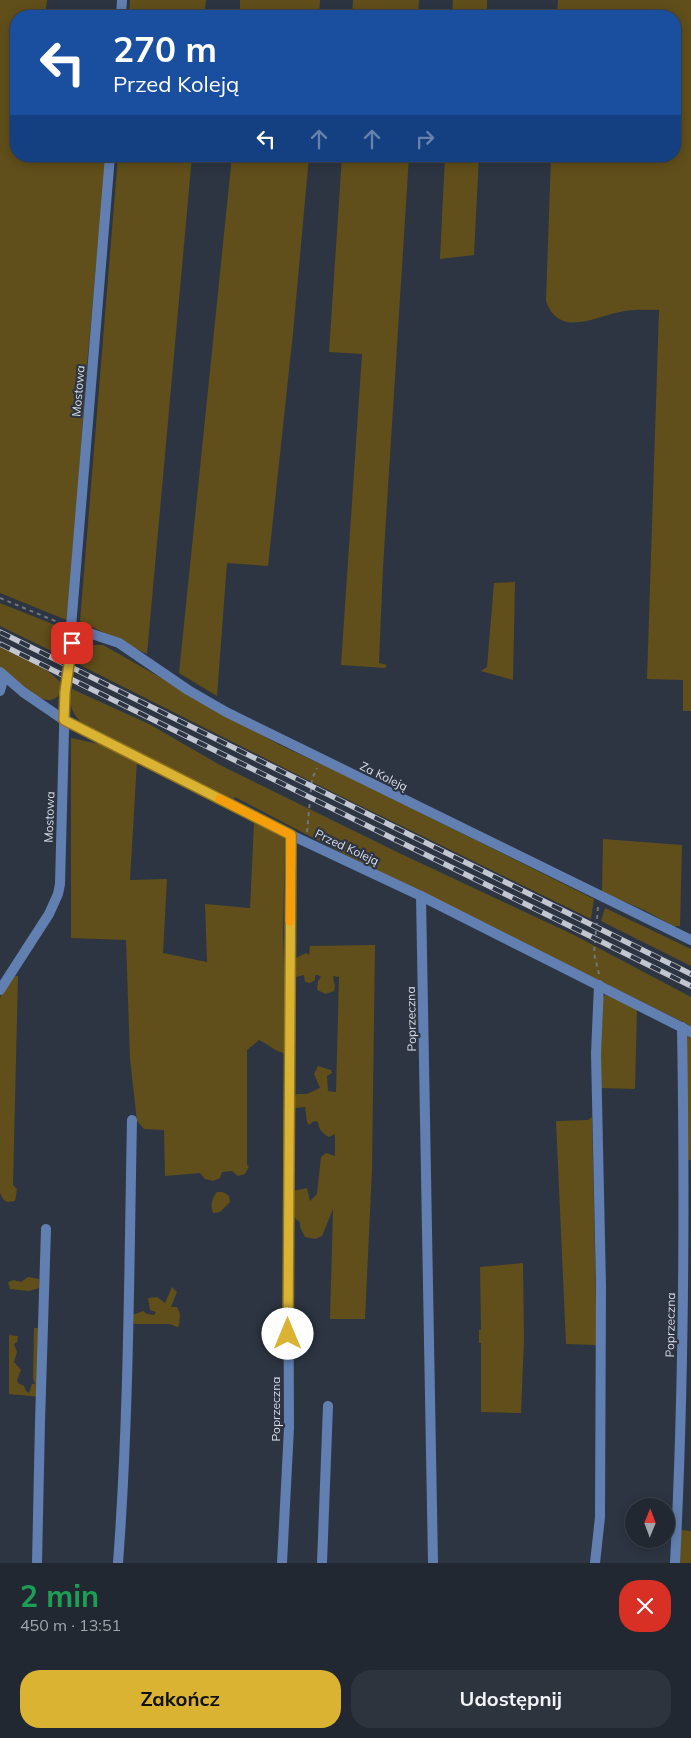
<!DOCTYPE html>
<html lang="pl">
<head>
<meta charset="utf-8">
<style>
	body { margin:0; font-family:Mulish,sans-serif; background:#2e343e; color:#f1f3f6; height:100vh; display:flex; flex-direction:column; font-size:19px; white-space:nowrap }
	* { box-sizing:border-box; margin:0 }
	p { font-size:16px; color:#a2a6ac }
	.icon { flex:none; width:28px; height:28px; fill:none; stroke:currentColor; stroke-width:2; stroke-linecap:round; stroke-linejoin:round }
	.map { position:relative; height:1563px; overflow:hidden }
	.side { display:flex; flex-direction:column; background:#222832; flex:1 }
	.side>* { flex:none }
	.banner { position:absolute; left:10px; top:10px; width:671px; height:152px; border-radius:20px; box-shadow:0 2px 12px #0003,0 0 0 1px #3f444d; background:#1a4fa0; color:#fff; overflow:hidden }
	.needle { width:32px; rotate:1deg }
	.fabs { position:absolute; left:625px; top:1498px; display:grid; gap:10px }
	.fabs a { display:grid; place-items:center; width:50px; height:50px; border-radius:50%; background:#222832; box-shadow:0 2px 12px #0003,0 0 0 1px #3f444d; font-size:25px }
	.pin { position:absolute; display:grid; place-items:center; width:42px; height:42px; color:#fff; margin:-21px; border-radius:10px; box-shadow:0 2px 8px #0006 }
	.me { position:absolute; width:55px; margin:-28px; rotate:0deg; stroke-linejoin:round; filter:drop-shadow(0 0 4px #0008) }
	.turn { display:flex; align-items:center; gap:18px; height:105px; padding:0 20px; font-size:22px }
	.turn .icon { width:65px; height:65px; stroke-width:2.5 }
	.turn b { display:block; font-size:35px; line-height:42px }
	.lanes { display:flex; align-items:center; height:48px; padding:0 20px; background:#0003; justify-content:center; gap:25px; direction:ltr }
	.lanes .off { opacity:.35 }
	.round { display:grid; place-items:center; flex:none; width:52px; height:52px; border-radius:20px; background:#2e343e }
	.head { display:flex; align-items:center; justify-content:space-between; height:85px; padding:0 20px }
	h1 { font-size:30px; font-weight:700; line-height:38px; color:#1e9e55 }
	.cta { display:flex; gap:10px; margin-top:auto; padding:10px 20px }
	.cta a { flex:1; height:58px; border-radius:20px; background:#dab333; color:#111; font-size:20px; font-weight:700; line-height:58px; text-align:center }
	.cta a+a { background:#2e343e; color:#f1f3f6 }
	.map>svg:first-child { display:block }
</style>
</head>
<body>
<div class="map">
<svg width="691" height="1563" viewBox="0 0 691 1563">
	<rect width="100%" height="100%" fill="#2d3542"/>
	<g fill="#604f1a">
		<path d="M0 0H47L45 16H16V156H106L85 388 69 621 0 593Z"/>
		<path d="M130 0H206L204 16H129Z"/>
		<path d="M240 0H320L319 16H240Z"/>
		<path d="M353 0H419L418 16H352Z"/>
		<path d="M453 0H487V16H452Z"/>
		<path d="M558 0H691V711H683V680L647 679 659 310C647 310 632 309 620 312 594 317 559 338 546 301L551 156H675V16H557Z"/>
		<path d="M118 156H192L147 654 80 621Z"/>
		<path d="M232 156H309L293 333 268 566 227 563 217 696 179 673Z"/>
		<path d="M342 156H409L383 567 379 663 387 665 385 668 341 665 362 354 329 352Z"/>
		<path d="M445 156H479L474 255 440 259Z"/>
		<path d="M515 582 513 680 481 671 487 667 494 583Z"/>
		<path d="M0 603 60 627 66 633 67 650 60 655 0 626Z"/>
		<path d="M90 645H103L280 745 355 780 594 899 591 919 308 780 80 665 79 655Z"/>
		<path d="M0 647C20 656 45 665 60 682 60 686 61 694 57 697 42 710 11 676 0 667Z"/>
		<path d="M72 689 149 724 220 765 397 852 574 935 691 997V1026L344 854 235 797 234 799 83 725C72 712 68 707 72 689Z"/>
		<path d="M71 738 104 745 137 761 130 880 167 879 163 953 207 962 205 904 250 908 254 823 285 837 283 934 285 991 284 1053C274 1051 268 1044 259 1040L247 1050V1165L249 1166 245 1174 238 1176 232 1171 222 1172 220 1178 213 1181 205 1179 200 1173 165 1176 164 1130 144 1129 137 1121 130 1059 126 940 71 938Z"/>
		<path d="M603 839 682 845 680 926H673L646 911 602 892Z"/>
		<path d="M605 908 691 949V966L601 921Z"/>
		<path d="M375 945 372 1169 365 1319H330L333 1209 322 1236 315 1239 305 1237 300 1227V1222C288 1215 292 1203 293 1191L307 1188 310 1201 317 1194 321 1157 326 1153 335 1156V1134L329 1137C322 1133 319 1130 318 1122L314 1121 309 1125 307 1122 305 1107 294 1108 291 1099 297 1094H307L320 1088 314 1074 318 1066 331 1070 332 1073 327 1076 328 1091 336 1092 339 977 333 976 335 987 334 991 326 994 317 990 318 981 321 977 318 975H315V980L310 983 305 982 304 975 296 977 292 974 294 959 306 953 309 955 310 946Z"/>
		<path d="M12 976H18L13 1185 17 1189 15 1201 7 1202 3 1199 0 1193V998Z"/>
		<path d="M605 995 614 997 637 1009 635 1089 600 1088 602 999Z"/>
		<path d="M684 1034 691 1036V1160H688Z"/>
		<path d="M592 1117 596 1300V1345L566 1344 556 1121 588 1120Z"/>
		<path d="M217 1192H223L229 1196 230 1202 220 1212 213 1213C210 1206 212 1197 217 1192Z"/>
		<path d="M523 1263 524 1339 521 1413 481 1412V1343H479V1330H481L480 1267Z"/>
		<path d="M28 1277 39 1279V1288L29 1291 10 1289 8 1282 14 1280 21 1282Z"/>
		<path d="M172 1287 177 1292 171 1307H177L180 1314 179 1326 177 1327 170 1324H134L133 1321V1315L143 1311 147 1314 154 1315 156 1312 150 1310 148 1298 157 1297 165 1303Z"/>
		<path d="M34 1328H42L41 1397 9 1394V1335L18 1336 17 1342 14 1344 17 1352 14 1362 21 1370 17 1380 18 1383 24 1386 26 1391 29 1393 32 1384H35L33 1378Z"/>
		<path d="M681 1530 691 1531V1563H679Z"/>
	</g>
	<g fill="none" stroke-linecap="round" stroke-linejoin="round">
		<g stroke="#6f7681" stroke-width="2" stroke-dasharray="4 4" stroke-linecap="butt">
			<path d="M0 598 60 623"/>
			<path d="M307 832 312 779 317 768"/>
			<path d="M598 907 594 953 599 974"/>
		</g>
		<g stroke="#617fb1" stroke-width="10">
			<path d="M121 16 122 0"/>
			<path d="M110 156 71 627 119 643 188 690 226 712 691 940"/>
			<path d="M0 672 23 692 64 720 291 835 421 896 691 1032"/>
			<path d="M0 691 4 676"/>
			<path d="M421 896 433 1563"/>
			<path d="M0 990 49 914 58 894 60 884 65 693 71 650 77 629"/>
			<path d="M37 1563 40 1422 46 1229"/>
			<path d="M118 1563C129 1416 129 1267 132 1120"/>
			<path d="M282 1563 289 1428 288 1193 291 835"/>
			<path d="M322 1563 328 1406"/>
			<path d="M595 1563 600 1517 601 1286 596 1053 599 985"/>
			<path d="M675 1563C684 1385 685 1206 682 1027"/>
		</g>
		<g stroke="#c1c6d0" stroke-width="5.5">
			<g id="rail">
				<path d="M0 632 691 974"/>
				<path d="M0 644 691 986"/>
			</g>
		</g>
		<use href="#rail" stroke="#2d3542" stroke-width="4" stroke-dasharray="11" stroke-linecap="butt"/>
	</g>
	<g fill="none" stroke-linecap="round" stroke-linejoin="round">
		<g stroke="#8e7421" stroke-width="12">
			<path id="route" d="M72 643 65 692 64 720 291 835 288 1334"/>
		</g>
		<use href="#route" stroke="#dab333" stroke-width="9"/>
		<path stroke="#f59e0b" stroke-width="9" d="M220 799 291 835 290 921"/>
	</g>
	<g text-anchor="middle" dominant-baseline="central" stroke-width="4.5" stroke-linejoin="round" paint-order="stroke">
		<g font-size="12" fill="#dadfe8" stroke="#2d3542">
			<text transform="translate(78 391) rotate(-85)">Mostowa</text>
			<text transform="translate(384 776) rotate(26)">Za Koleją</text>
			<text transform="translate(49 817) rotate(-88)">Mostowa</text>
			<text transform="translate(347 847) rotate(25)">Przed Koleją</text>
			<text transform="translate(411 1019) rotate(-91)">Poprzeczna</text>
			<text transform="translate(670 1325) rotate(-89)">Poprzeczna</text>
			<text transform="translate(275 1409) rotate(-90)">Poprzeczna</text>
		</g>
	</g>
</svg>
<div class="fabs">
<a><svg class="needle" viewBox="-14 -14 28 28"><path d="M0-13l5 13h-10z" fill="#e53935"/><path d="M0 13l5-13h-10z" fill="#a2a6ac"/></svg></a>
</div>
<div class="pin" style="left:72px;top:643px;background:#d93025"><svg class="icon" aria-label="arrive" viewBox="0 0 24 24"><path d="M6 21V4h12l-3 4 3 4H6"/></svg></div>
<svg class="me" style="left:288px;top:1334px" viewBox="-20 -20 40 40"><circle r="19" fill="#fff"/><path d="M0-13L10 11 0 6-10 11z" fill="#dab333"/></svg>
<div class="banner">
<div class="turn"><svg class="icon" aria-label="left" viewBox="0 0 24 24"><path d="M17 20v-9H6M10 6l-5 5 5 5"/></svg><div><b>270 m</b>Przed Koleją</div></div>
<div class="lanes"><svg class="icon" aria-label="left" viewBox="0 0 24 24"><path d="M17 20v-9H6M10 6l-5 5 5 5"/></svg><svg class="icon off" aria-label="ahead" viewBox="0 0 24 24"><path d="M12 20V5M6 11l6-6 6 6"/></svg><svg class="icon off" aria-label="ahead" viewBox="0 0 24 24"><path d="M12 20V5M6 11l6-6 6 6"/></svg><svg class="icon off" aria-label="right" viewBox="0 0 24 24"><path d="M7 20v-9h11M14 6l5 5-5 5"/></svg></div>
</div>
</div>
<section class="side">
<div class="head"><div><h1>2 min</h1><p>450 m · 13:51</p></div><a class="round" style="background:#d93025;color:#fff"><svg class="icon" aria-label="close" viewBox="0 0 24 24"><path d="M6 6l12 12M18 6L6 18"/></svg></a></div>
<div class="cta"><a>Zakończ</a><a>Udostępnij</a></div>
</section>
</body>
</html>
